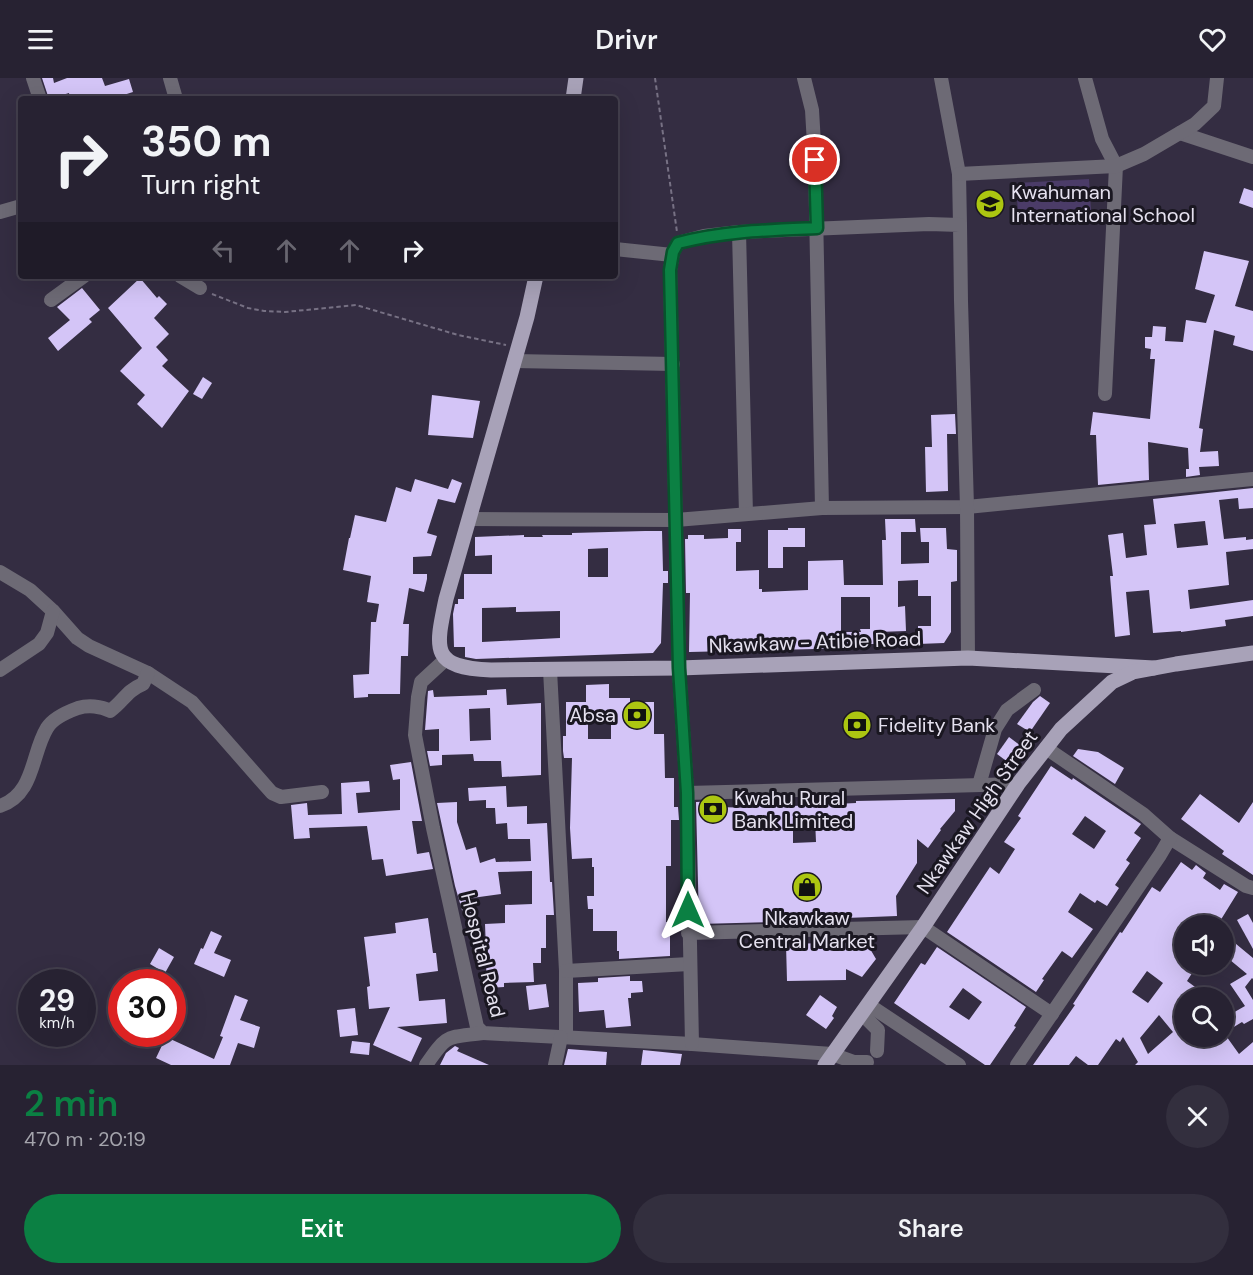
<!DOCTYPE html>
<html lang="en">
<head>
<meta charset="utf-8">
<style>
	body { margin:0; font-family:"DM Sans",sans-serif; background:#332f3e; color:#f1f3f6; height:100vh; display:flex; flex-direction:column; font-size:22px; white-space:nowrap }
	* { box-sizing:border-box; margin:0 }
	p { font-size:20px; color:#a4a4ac }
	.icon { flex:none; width:33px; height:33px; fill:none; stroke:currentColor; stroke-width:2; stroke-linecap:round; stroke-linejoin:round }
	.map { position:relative; height:987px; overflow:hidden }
	.side { display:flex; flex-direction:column; background:#272232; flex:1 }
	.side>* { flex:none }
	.banner { position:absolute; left:18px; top:18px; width:600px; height:183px; border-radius:6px; box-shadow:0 6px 24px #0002,0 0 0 2px #433f4d; background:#272232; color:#f1f3f6; overflow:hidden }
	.buttons { position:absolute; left:1174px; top:837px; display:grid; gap:12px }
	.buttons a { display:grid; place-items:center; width:60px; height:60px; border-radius:50%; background:#272232; box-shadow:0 6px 24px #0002,0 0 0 2px #433f4d; font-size:30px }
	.speed { position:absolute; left:18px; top:891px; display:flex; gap:12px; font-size:30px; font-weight:700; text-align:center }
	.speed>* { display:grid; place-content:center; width:78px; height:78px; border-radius:50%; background:#272232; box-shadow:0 6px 24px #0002,0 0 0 2px #433f4d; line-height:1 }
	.speed small { font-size:15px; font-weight:400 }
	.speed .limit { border:9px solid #d22; background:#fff; color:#111 }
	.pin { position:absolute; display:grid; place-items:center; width:51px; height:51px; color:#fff; margin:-26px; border:3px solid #fff; border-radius:50%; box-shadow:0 2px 6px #0007 }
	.me { position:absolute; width:66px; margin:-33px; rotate:0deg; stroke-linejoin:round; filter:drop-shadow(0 0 4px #0008) }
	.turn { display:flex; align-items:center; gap:21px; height:126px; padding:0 24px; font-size:27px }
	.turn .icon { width:78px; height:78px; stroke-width:2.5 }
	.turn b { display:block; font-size:42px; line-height:51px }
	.lanes { display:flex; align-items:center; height:57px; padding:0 24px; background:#0003; justify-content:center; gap:30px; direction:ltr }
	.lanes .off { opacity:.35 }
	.round { display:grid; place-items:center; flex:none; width:63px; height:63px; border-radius:32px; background:#332f3e }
	.headline { display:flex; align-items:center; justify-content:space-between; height:102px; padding:0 24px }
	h1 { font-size:36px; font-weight:600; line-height:45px; color:#0b8043 }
	.cta { display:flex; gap:12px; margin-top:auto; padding:12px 24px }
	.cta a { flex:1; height:69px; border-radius:36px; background:#0b8043; color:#fff; font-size:24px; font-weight:600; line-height:69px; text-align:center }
	.cta a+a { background:#332f3e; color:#f1f3f6 }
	header { display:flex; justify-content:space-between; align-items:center; height:78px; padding:0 24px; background:#272232; font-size:27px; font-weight:600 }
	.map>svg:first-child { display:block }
</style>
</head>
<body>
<header><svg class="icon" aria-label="menu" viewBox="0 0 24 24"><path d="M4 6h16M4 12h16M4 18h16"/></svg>Drivr<svg class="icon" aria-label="heart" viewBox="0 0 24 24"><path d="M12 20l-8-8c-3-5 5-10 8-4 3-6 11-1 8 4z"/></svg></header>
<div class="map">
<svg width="1253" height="987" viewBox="0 0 1253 987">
	<rect width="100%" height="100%" fill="#342d42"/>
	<path fill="#4b3c68" d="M1089 101 1091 132 1018 136 1016 105Z"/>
	<g fill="#d4c5f7" fill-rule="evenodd">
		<path d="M42 0H53L54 5 67 0H102L105 8 129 1 133 14 111 21H70L69 15 49 21Z"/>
		<path d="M1244 110 1253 113V130L1239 125Z"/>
		<path d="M1204 173 1249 183 1235 228 1253 233V273L1233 267 1235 258 1214 252 1199 350 1203 351 1200 374 1218 373 1219 388 1199 389 1200 397 1186 399V391H1189L1188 370 1148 364 1149 402 1098 407 1096 357H1090L1093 334 1150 341 1155 281H1150L1151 271 1145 270V259H1152L1153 248 1166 249 1165 263 1183 264 1186 242 1206 245 1215 217 1195 211Z"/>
		<path d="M140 200 157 220 159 218 167 226 154 240 169 256 156 269 168 282 162 288 189 313 162 350 137 326 145 317 120 293 142 270 108 230Z"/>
		<path d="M82 210 100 232 89 241 92 244 58 273 48 260 70 242 57 229Z"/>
		<path d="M203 299 212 305 202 321 193 316Z"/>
		<path d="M432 317 480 323 473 360 428 357Z"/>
		<path d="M955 336 956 356H947L948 413 926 414 925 369H932L931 337Z"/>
		<path d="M415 401 448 411 452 401 462 405 455 425 438 421 427 455 437 458 431 478 413 479V496H427V501L424 514 409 510 403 546H409L408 578H401L400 616H368V619L354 620 353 597 369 596 371 544H376L379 526 367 524 371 498 343 492 349 460H350L355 437 386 444 396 409 411 414Z"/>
		<path d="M1253 410V430L1239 431 1238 420 1219 422 1224 461 1246 459V462L1253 461V471L1226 474 1229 507 1188 512 1190 531 1253 522V538L1225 542 1226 548 1181 554V553L1153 555 1149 512 1126 514 1130 557 1115 559 1110 498H1113L1108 457 1123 455 1126 480 1147 477 1144 447 1156 446 1153 421ZM1205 443 1208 467 1177 470 1174 446Z"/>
		<path d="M885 441H915L916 454H901V486L929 485V464H921L920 450H946L947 471 957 472V503L951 504V554L944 565 918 566V548H931V518H918V502L898 503V529L905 528 906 553 878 554V566H858L859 570 689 574 690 515H686L685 461H688V457H704V461L728 460V451H741V464H736V493L759 492V511H762V514L808 512V483L843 482 844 507H883L882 462H886ZM841 519H870V551H860L861 554H841Z"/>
		<path d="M788 450H805V469H783V490H768V452H788Z"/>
		<path d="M645 453H662L663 493H668V505H663L661 565 653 575 476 581 465 579V569H454L453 536 455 526H458V521H464V496H492V477L475 478V459L524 457V459H543L542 457H572V455ZM608 470V499H588V471ZM516 529V534L560 533V560L482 564V530Z"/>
		<path d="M609 606V620H630V624H654V656H664L665 700H674V729H678L679 742H671V788H666V844H670V878L619 881V873H617V853H593V831H588L587 818H594V789H592V780L572 781 570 750 572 680H564L563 673V658H566V624H586V607ZM588 641H611V661H588Z"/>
		<path d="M506 611 507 627 541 625V697L502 699 501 683H474L473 676 442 677V687L430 688 427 673H439V651L425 652 428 613 433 612 434 619 487 617V612ZM490 630 491 662 470 663 469 631Z"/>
		<path d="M1040 618 1050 625 1030 654 1017 646 1033 624Z"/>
		<path d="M1009 659 1021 668 1009 685 997 676Z"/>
		<path d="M1078 671 1098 674 1124 690 1115 706 1073 678Z"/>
		<path d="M411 684 422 743H412L417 776 429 774 433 791 386 798 383 781 372 782 367 748 309 750 310 760 294 761 291 727 307 725 308 737 342 736 341 705 369 703 370 714 356 715 358 735 400 732V701L393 702 390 687Z"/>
		<path d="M1051 688 1072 702 1073 700 1138 744 1141 746 1134 755 1141 760 1126 782 1130 785 1115 807 1119 810 1107 828 1097 822 1095 825 1080 815 1068 834 1093 851 1072 880 1062 873 1042 901 1044 902 1036 914 947 854 990 789 999 796 1015 771 1004 764 1021 740 1018 738ZM1085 738 1106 753 1094 771 1072 756Z"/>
		<path d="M506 708 507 729 527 728V746L547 745 550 804H552L554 837H546V870H541V885H533L534 904 504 905V909L487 910 486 886H481V872H486L485 846 505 845V827L532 826V793L498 794 501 816 472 820 477 835 464 839 455 808 437 725 457 724V744L466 772 476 769 480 785 495 780 496 784 531 783 530 761H508L507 745 496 746 495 730H486V722L469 723 468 710Z"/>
		<path d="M1200 716 1239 745 1253 724V797L1222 776 1224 773 1181 741Z"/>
		<path d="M955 721V733L940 751 941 752 928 770 917 761V785L896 818 897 838 846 840V842L699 846 696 724 717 723V729L755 730V727L793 728 856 725V723ZM815 741 816 764 793 765V742Z"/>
		<path d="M1181 784 1192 792 1196 787 1206 795 1203 800 1220 812 1224 806 1238 814 1217 848H1185V886H1198L1187 903 1210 920H1184L1176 930 1185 940V958H1194L1202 969 1219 958H1224V940L1245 928 1230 906 1247 896 1224 877V856L1253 880V901L1252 900 1245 909 1253 922V941L1244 946 1242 944 1224 955 1239 976 1253 964V987H1135L1138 984 1123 959 1120 964 1116 961 1098 987H1088L1076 978 1069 987H1033L1075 927 1073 926 1120 854 1122 855 1152 809 1160 814ZM1147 893 1163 905 1148 925 1132 914ZM1159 937 1173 954 1148 976 1140 960Z"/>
		<path d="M1248 836 1253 845V871L1237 842Z"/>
		<path d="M428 840 433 875H436L438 893 416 896 419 923 445 921 447 945 397 949 422 960 411 984 373 967 390 929 369 931 367 909 370 908 364 859 396 855 395 845Z"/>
		<path d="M211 853 222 858 214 875 231 882 224 899 194 886 201 870 203 871Z"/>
		<path d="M866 864 876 881 862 899 846 891V902L787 903 786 866Z"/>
		<path d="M937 869 1026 929 1014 948 1016 949 990 987H985L894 925 921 885 925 887ZM963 910 982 924 969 942 949 929Z"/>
		<path d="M159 870 174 879 165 895 150 886Z"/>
		<path d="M630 898V903H642L643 914 631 915V920H628L631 948 606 950 604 932 579 934 578 905 598 904V900Z"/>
		<path d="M546 906 549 929 529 932 526 908Z"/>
		<path d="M235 917 248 922 240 942 260 949 254 970 238 965 230 987H171L156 980 166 959 214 981 223 959 220 958Z"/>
		<path d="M820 917 837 929 832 938 834 940 826 951 806 937Z"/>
		<path d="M355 930 358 957 340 959 337 932Z"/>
		<path d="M352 963 370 965 369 977 350 975Z"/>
		<path d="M455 968 459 970 457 973 489 987H440L446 975Z"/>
		<path d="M568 971 607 974 606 987H564Z"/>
		<path d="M643 972 682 976 680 987H641Z"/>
	</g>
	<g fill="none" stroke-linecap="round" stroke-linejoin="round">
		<g stroke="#777184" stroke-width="2" stroke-dasharray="4.5 3" stroke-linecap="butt">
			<path d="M655 0 677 154"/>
			<path d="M212 216 248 230 264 233 285 234 356 227 458 257 506 267"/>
		</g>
		<g stroke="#6d6a75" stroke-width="14">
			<path d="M33 0 40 21"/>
			<path d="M170 0 176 21"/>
			<path d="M804 0 812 32 815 83 822 430"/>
			<path d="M941 0 959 96 960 147"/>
			<path d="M1085 0 1102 61 1116 88 1105 316"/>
			<path d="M1180 55 1253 79"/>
			<path d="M959 96 1116 88 1144 76 1195 46 1214 28 1217 0"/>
			<path d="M0 134 21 128"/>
			<path d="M739 154 746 436"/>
			<path d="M615 171 672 177"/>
			<path d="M180 198 200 210"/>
			<path d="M51 222 84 198"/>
			<path d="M514 283 673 286"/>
			<path d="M470 441 676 442 822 430 967 429 1253 401"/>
			<path d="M0 494 30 512 53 533 77 560 89 568 148 595 192 624 272 715 281 719 322 714"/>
			<path d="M446 581 421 604 418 619 415 657 433 750 477 949 483 955 692 966 832 976 854 984H867"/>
			<path d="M0 592 39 566 47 555 53 533"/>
			<path d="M550 592 566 893V959"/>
			<path d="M979 707 995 651 1007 632 1034 612"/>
			<path d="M687 715 1018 706"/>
			<path d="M0 728C35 716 31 676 47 650 53 640 67 634 78 630 88 627 101 628 110 633 124 623 126 613 143 606L148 595"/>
			<path d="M1170 760 1246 808 1253 810"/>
			<path d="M688 855 923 849 1052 936"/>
			<path d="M566 893 689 886"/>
			<path d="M869 927 959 987"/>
			<path d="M862 936 878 952 877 973"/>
			<path d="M692 966 687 715 679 590 670 192 673 174 678 165 704 158 739 154 929 146 960 147 961 223 967 429 968 580"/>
			<path d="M426 987C448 955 446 960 483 955"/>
			<path d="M555 987 561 959"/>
			<path d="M1017 987 1160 777 1170 760 1143 736 1046 670"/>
		</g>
		<g stroke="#a8a2b8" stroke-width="15">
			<path d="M573 21 576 0"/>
			<path d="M536 198 527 239 446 521C435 573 431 589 491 592L679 590 968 580 1154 590"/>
			<path d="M825 987 923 849 1018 706 1061 651 1112 604 1133 594 1176 586 1253 575"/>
		</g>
	</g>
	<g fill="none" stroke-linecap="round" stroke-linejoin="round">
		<g stroke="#07532c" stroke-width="15">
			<path id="route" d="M688 832 687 715 679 590 670 192 673 174 678 165C724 153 770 152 817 150L815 82"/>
		</g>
		<use href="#route" stroke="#0b8043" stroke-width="10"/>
	</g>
	<defs>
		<g id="school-disc" transform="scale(1.5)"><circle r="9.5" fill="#acc611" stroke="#1a1721"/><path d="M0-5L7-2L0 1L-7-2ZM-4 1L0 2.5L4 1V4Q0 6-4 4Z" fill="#111"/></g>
		<g id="bank-disc" transform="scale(1.5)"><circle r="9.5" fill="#acc611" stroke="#1a1721"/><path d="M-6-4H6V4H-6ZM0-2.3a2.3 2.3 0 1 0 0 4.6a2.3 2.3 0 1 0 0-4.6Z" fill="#111"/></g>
		<g id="shop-disc" transform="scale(1.5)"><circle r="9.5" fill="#acc611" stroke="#1a1721"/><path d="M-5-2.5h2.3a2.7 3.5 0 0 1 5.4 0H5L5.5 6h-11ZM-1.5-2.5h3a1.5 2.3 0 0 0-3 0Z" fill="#111"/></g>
	</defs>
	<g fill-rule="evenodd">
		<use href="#school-disc" x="990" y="126"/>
		<use href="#bank-disc" x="637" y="637"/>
		<use href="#bank-disc" x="857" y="647"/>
		<use href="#bank-disc" x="713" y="731"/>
		<use href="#shop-disc" x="807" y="809"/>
	</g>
	<g text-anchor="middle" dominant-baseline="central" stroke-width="6" stroke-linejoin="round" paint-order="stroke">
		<g font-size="20" fill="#e5e1ef" stroke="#1a1721" text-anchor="start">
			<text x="1011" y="114">Kwahuman<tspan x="1011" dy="23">International School</tspan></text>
			<text x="616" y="637" text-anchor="end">Absa</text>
			<text x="878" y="647">Fidelity Bank</text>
			<text x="734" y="720">Kwahu Rural<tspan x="734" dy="23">Bank Limited</tspan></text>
			<text x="807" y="840" text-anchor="middle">Nkawkaw<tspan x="807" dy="23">Central Market</tspan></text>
		</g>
		<g font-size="20" fill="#e5e1ef" stroke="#1a1721">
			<text transform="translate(815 564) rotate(-2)">Nkawkaw - Atibie Road</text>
			<text transform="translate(977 734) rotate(-55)">Nkawkaw High Street</text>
			<text transform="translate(483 877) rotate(76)">Hospital Road</text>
		</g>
	</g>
</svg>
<div class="buttons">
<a><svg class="icon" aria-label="sound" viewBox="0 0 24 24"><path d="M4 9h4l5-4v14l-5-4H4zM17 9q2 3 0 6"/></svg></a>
<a><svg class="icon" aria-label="search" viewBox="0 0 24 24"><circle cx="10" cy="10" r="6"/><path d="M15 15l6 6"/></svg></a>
</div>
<div class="speed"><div>29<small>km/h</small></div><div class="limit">30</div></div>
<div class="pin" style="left:815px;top:82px;background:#d93025"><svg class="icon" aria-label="arrive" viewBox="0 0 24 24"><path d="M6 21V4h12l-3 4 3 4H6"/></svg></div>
<svg class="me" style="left:688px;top:832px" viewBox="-20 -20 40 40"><path d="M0-17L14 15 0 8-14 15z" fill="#0b8043" stroke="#fff" stroke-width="4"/></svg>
<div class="banner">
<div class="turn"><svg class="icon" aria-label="right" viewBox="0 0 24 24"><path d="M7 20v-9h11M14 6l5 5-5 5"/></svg><div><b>350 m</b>Turn right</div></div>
<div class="lanes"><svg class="icon off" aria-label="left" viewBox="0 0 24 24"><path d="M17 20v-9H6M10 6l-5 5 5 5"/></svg><svg class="icon off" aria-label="ahead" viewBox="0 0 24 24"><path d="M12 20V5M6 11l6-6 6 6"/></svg><svg class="icon off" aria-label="ahead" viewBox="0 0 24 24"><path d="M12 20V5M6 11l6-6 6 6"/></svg><svg class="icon" aria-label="right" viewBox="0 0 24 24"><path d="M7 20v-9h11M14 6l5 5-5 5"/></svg></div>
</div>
</div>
<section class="side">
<div class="headline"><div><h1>2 min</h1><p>470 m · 20:19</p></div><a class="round"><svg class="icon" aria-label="close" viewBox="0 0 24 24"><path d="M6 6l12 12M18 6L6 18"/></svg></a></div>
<div class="cta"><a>Exit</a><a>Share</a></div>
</section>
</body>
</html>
